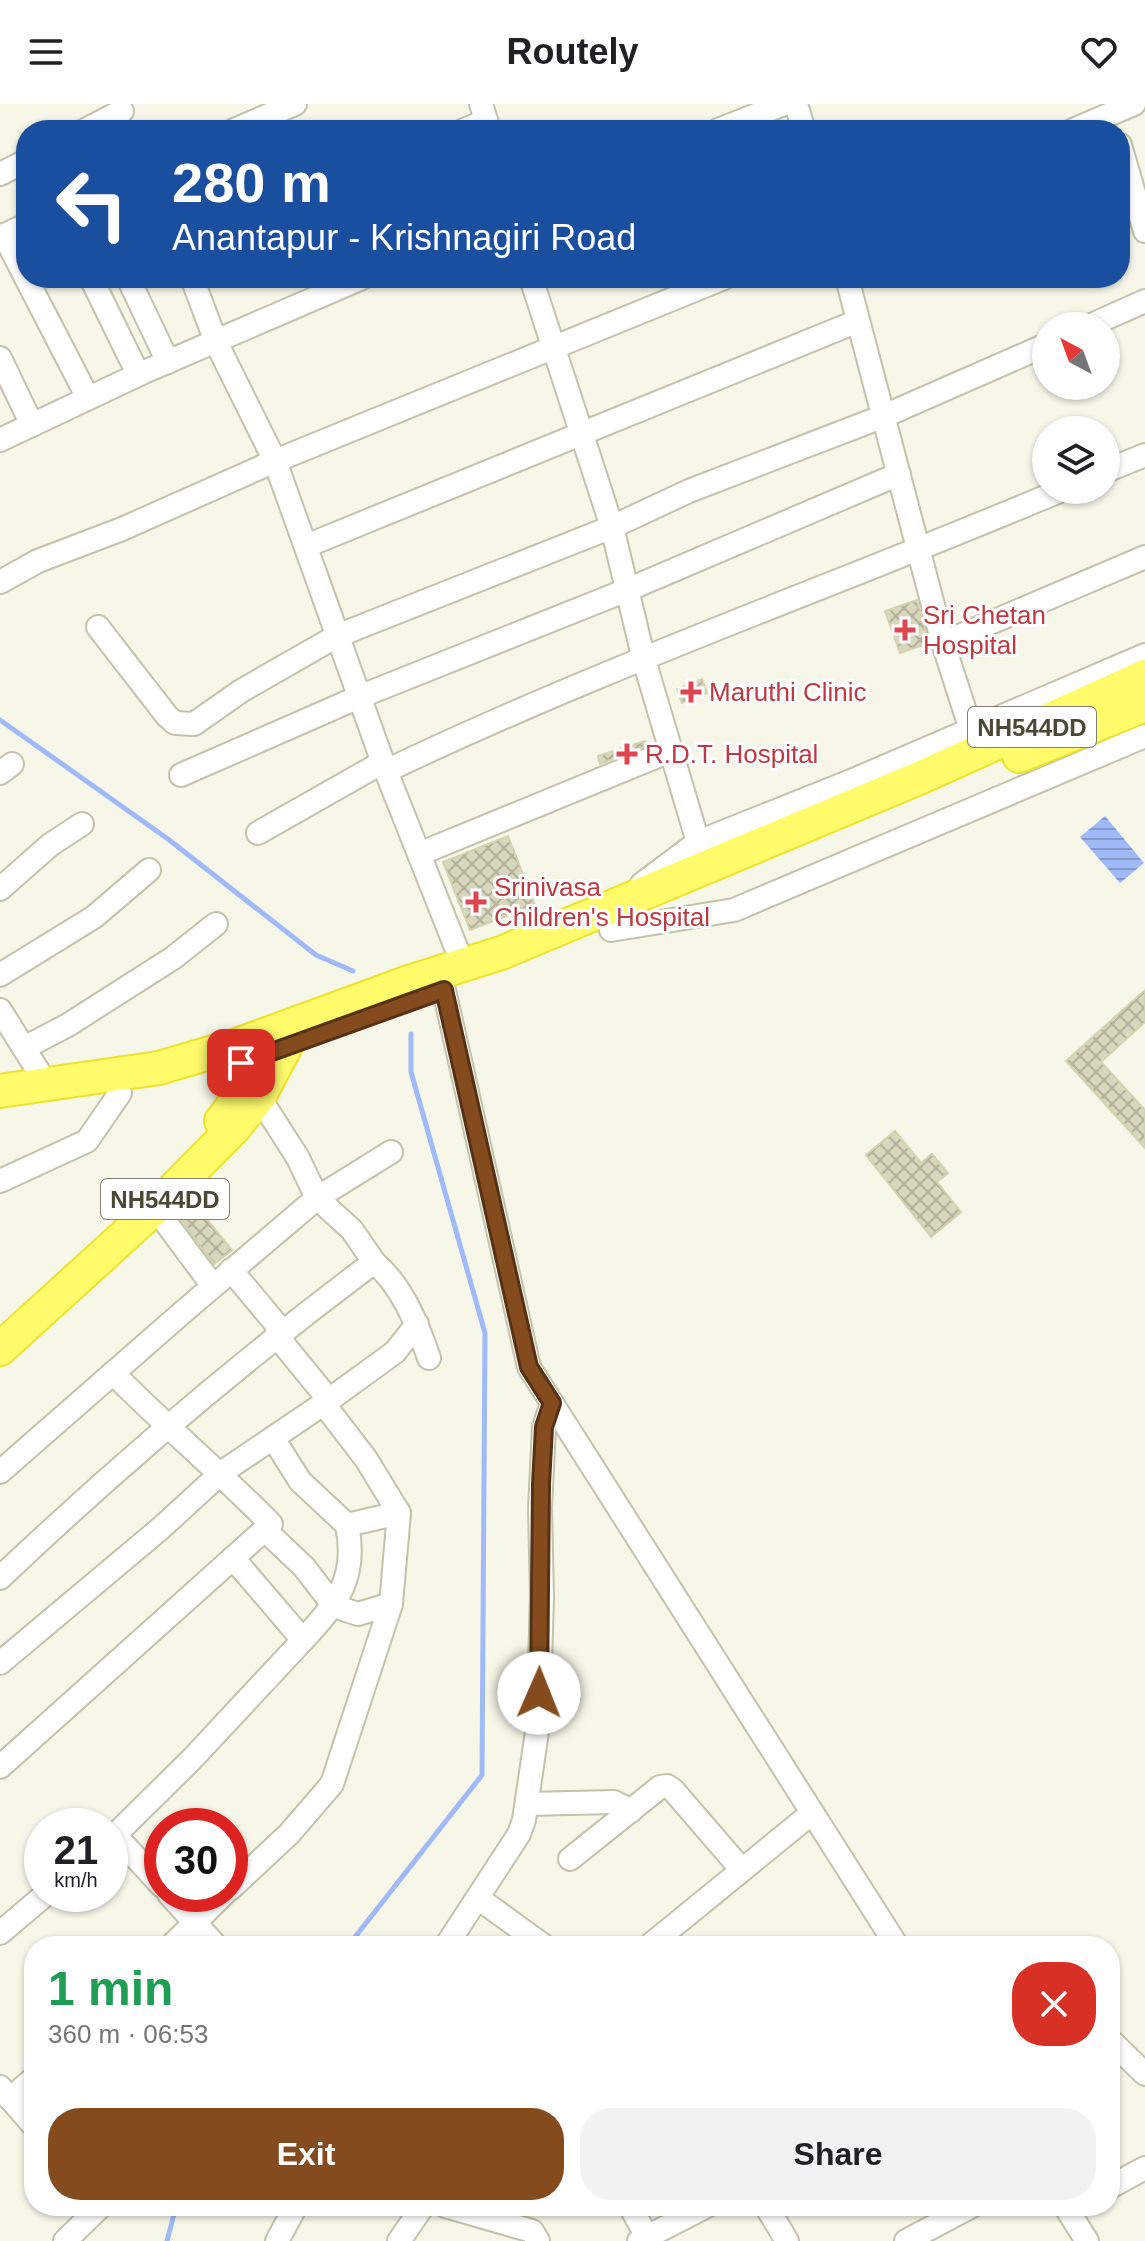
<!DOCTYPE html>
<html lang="en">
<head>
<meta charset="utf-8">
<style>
	body { margin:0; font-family:Arial,sans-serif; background:#f2f2f2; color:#202124; height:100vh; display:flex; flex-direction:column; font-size:30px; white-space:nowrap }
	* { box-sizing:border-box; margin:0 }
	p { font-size:26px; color:#757577 }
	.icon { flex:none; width:44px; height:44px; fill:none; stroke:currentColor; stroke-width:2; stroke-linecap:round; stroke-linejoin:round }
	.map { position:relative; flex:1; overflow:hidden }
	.sheet { position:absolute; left:24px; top:1832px; width:1096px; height:280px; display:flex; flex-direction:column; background:#fff; border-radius:32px; box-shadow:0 2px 6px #0004 }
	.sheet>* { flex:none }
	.banner { position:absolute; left:16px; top:16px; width:1114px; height:168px; border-radius:32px; box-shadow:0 2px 6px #0004; background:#1a4fa0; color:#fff; overflow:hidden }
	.needle { width:52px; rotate:319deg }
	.tools { position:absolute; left:1032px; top:208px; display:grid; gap:16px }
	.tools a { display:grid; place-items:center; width:88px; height:88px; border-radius:50%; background:#fff; box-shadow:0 2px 6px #0004; font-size:40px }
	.speed { position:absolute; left:24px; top:1704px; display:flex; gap:16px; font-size:40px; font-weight:700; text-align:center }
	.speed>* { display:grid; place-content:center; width:104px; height:104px; border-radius:50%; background:#fff; box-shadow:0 2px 6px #0004; line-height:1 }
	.speed small { font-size:20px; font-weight:400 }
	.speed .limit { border:12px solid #d22; background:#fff; color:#111 }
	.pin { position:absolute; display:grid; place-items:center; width:68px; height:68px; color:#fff; margin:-34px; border-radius:16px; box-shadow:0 4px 12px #0006 }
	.me { position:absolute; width:88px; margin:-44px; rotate:1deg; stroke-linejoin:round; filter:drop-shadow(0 0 6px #0008) }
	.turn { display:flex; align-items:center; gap:28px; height:168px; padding:0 24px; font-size:36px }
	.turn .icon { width:104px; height:104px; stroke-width:2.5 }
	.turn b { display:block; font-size:56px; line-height:68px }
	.round { display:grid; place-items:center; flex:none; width:84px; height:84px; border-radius:32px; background:#f2f2f2 }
	.head { display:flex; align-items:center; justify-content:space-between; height:136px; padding:0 24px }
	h1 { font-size:48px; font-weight:700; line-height:60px; color:#1e9e55 }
	.cta { display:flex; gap:16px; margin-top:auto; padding:16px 24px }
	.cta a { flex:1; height:92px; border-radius:32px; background:#844c1e; color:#fff; font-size:32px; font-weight:700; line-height:92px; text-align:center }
	.cta a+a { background:#f2f2f2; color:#202124 }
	header { display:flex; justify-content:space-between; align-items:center; height:104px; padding:0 24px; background:#fff; font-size:36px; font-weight:700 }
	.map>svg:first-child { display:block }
</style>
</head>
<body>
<header><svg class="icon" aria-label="menu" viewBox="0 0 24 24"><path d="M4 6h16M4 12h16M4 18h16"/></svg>Routely<svg class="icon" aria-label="heart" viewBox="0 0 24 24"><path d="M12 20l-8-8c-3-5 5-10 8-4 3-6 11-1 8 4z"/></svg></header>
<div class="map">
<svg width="1145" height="2137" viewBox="0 0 1145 2137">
	<defs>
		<pattern id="water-rules" width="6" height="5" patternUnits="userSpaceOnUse" patternTransform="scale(2)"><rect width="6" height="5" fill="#a0b9f8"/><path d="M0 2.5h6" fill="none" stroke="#8498ca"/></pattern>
		<pattern id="building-cross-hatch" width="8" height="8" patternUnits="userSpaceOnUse" patternTransform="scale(2)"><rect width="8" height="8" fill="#d9d7bd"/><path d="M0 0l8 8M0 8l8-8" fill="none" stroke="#b2b09a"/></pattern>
	</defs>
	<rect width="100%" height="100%" fill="#f6f6e9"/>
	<path fill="url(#water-rules)" d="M1105 712 1144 759 1120 779 1080 733Z"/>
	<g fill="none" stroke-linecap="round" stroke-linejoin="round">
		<g stroke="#a0b9f8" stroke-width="5">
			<path d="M0 616 168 735 316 851 353 867"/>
			<path d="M348 1842 482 1671 485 1229 411 968V930"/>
			<path d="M167 2137 176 2102"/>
		</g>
	</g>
	<g fill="url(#building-cross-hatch)" stroke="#d5d2af" stroke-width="2">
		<path d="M917 496 929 539 900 549 885 507Z"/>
		<path d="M702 575 707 589 682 599 677 585Z"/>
		<path d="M645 637 647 642 600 660 598 652Z"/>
		<path d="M508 732 535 801 470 826 443 758Z"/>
		<path d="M1145 886V918L1101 958 1145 1006V1044L1066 957Z"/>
		<path d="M895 1027 921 1059 932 1050 948 1069 937 1078 961 1108 931 1133 866 1051Z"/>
		<path d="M195 1101 232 1146 214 1160 179 1113Z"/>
	</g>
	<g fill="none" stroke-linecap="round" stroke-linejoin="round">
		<g stroke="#c3c2aa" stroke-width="26">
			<g id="minor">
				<path d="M481 0 489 26"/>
				<path d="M796 0 804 26"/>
				<path d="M85 26 122 7"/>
				<path d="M234 26 295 0"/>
				<path d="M464 26 486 17"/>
				<path d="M718 26 784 0"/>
				<path d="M1073 26 1134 0"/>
				<path d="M1120 41 1145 127"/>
				<path d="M0 70 26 57"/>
				<path d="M4 131 26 174"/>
				<path d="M0 133 26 121"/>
				<path d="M26 174 88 294"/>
				<path d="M91 174 138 270"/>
				<path d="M128 174 168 258"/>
				<path d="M192 174 216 238 275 357 386 667 463 861"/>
				<path d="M531 174 612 423 644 556 698 738"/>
				<path d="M847 174 943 539 971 626"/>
				<path d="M1089 222 1145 197"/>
				<path d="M0 254 32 321"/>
				<path d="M0 336 144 268 362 174"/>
				<path d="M1106 367 1145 351"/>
				<path d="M306 442 858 217"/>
				<path d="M0 478 38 457 122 425 275 357 724 174"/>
				<path d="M98 523 167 612 175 619 194 620 241 587 337 532 612 423 689 387 884 312 1046 241"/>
				<path d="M943 539 1145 453"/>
				<path d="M386 667C606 562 837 481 1062 386"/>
				<path d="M0 669 12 660"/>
				<path d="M181 671 359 593 627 486 899 370"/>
				<path d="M258 729 383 658"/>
				<path d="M419 750 670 647"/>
				<path d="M642 780 698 738 851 677 1145 551"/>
				<path d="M0 785 50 741 82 720"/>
				<path d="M611 826 734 806 1145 632"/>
				<path d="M0 871 94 813 149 766"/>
				<path d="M444 886 529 1263 897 1842"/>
				<path d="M0 906 47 981"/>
				<path d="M24 944 68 921 173 854 216 820"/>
				<path d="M0 1077 87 1037 120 989"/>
				<path d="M155 1104 213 1182"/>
				<path d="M374 1158C402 1182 417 1219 429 1254"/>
				<path d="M231 1166 282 1227"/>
				<path d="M329 1296 395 1248 417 1220"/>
				<path d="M323 1299 366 1355 399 1409"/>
				<path d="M0 1368 183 1208 317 1094 298 1054 259 993"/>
				<path d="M265 1426 304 1463 334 1502 358 1510 391 1500"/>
				<path d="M0 1474C118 1362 243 1256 374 1158L352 1126 317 1094 391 1048"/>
				<path d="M303 1536C337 1499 358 1474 347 1421"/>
				<path d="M0 1559 161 1424 221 1369 329 1296 276 1231"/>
				<path d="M0 1663 271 1420C220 1368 164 1321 113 1269"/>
				<path d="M527 1700 614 1698 631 1707"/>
				<path d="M115 1731 192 1655 303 1536 233 1454"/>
				<path d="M110 1735 115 1731 162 1782"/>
				<path d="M570 1755 660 1683 667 1682 673 1686 742 1766"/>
				<path d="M230 1785 289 1730 332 1680 391 1500 399 1409 347 1421 300 1377 273 1334"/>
				<path d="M169 1790 216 1842"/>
				<path d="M478 1794 544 1842"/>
				<path d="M0 1829 46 1790"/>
				<path d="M171 1842 224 1790"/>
				<path d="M446 1842 519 1730 524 1716 538 1621 542 1494 540 1404 544 1323 552 1299"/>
				<path d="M649 1842 812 1709"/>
				<path d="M1110 1936 1145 1970"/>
				<path d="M0 1983 34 2022"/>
				<path d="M10 1995 34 1974"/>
				<path d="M1110 2083 1145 2064"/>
				<path d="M445 2102 532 2127 538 2137"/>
				<path d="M630 2102 647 2133"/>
				<path d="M766 2102 787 2137"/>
				<path d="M1065 2102 1087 2137"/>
				<path d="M65 2137 101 2102"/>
				<path d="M277 2137 296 2102"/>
				<path d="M399 2137 423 2102"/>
				<path d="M639 2137 707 2102"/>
				<path d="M906 2137 972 2102"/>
			</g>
		</g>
		<g stroke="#eee22b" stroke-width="36">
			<g id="highway">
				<path d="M1019 652 1145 601"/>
				<path d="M0 987 159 964 237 941 409 878 501 849 919 674 1145 572"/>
				<path d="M221 1017C242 994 244 970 237 941"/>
				<path d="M0 1245 155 1104 234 1024 259 993 298 919"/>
			</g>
		</g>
		<use href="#minor" stroke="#fff" stroke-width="22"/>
		<use href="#highway" stroke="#fffb6b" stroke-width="32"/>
	</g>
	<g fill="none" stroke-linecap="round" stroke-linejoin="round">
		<g stroke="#563114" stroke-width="20">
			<path id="route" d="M241 959 444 886 529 1263 552 1299 544 1323 541 1380 539 1589"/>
		</g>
		<use href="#route" stroke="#844c1e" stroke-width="14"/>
	</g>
	<g fill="#e0444e" stroke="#fff" stroke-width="3">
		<path d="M901 514h8v8h8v8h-8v8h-8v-8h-8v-8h8z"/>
		<path d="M687 576h8v8h8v8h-8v8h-8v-8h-8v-8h8z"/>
		<path d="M623 638h8v8h8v8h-8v8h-8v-8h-8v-8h8z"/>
		<path d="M472 786h8v8h8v8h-8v8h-8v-8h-8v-8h8z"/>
	</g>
	<g text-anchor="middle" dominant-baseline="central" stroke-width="6" stroke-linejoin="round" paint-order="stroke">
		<g fill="#fff" stroke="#818072" stroke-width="2">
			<rect x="968" y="603" width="128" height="40" rx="6"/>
			<rect x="101" y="1075" width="128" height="40" rx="6"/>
		</g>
		<g font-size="24" font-weight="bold" fill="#4b4936">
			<text x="1032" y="623">NH544DD</text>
			<text x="165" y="1095">NH544DD</text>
		</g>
		<g font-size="26" fill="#be3a42" stroke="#fff" text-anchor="start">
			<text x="923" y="511">Sri Chetan<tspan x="923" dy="30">Hospital</tspan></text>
			<text x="709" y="588">Maruthi Clinic</text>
			<text x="645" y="650">R.D.T. Hospital</text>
			<text x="494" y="783">Srinivasa<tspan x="494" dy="30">Children's Hospital</tspan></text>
		</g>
	</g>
</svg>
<div class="tools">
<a><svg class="needle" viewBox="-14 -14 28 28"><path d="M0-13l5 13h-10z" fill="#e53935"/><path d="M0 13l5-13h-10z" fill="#757577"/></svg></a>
<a><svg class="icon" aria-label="layers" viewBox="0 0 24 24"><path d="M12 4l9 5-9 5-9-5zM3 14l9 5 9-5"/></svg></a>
</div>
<div class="speed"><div>21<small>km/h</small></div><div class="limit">30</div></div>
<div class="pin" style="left:241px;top:959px;background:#d93025"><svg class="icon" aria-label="arrive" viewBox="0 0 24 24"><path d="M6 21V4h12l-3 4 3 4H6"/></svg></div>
<svg class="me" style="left:539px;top:1589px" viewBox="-20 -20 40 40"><circle r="19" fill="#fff"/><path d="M0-13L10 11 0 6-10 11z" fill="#844c1e"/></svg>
<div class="banner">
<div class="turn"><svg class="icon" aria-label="left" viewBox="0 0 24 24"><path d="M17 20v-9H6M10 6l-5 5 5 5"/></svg><div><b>280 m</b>Anantapur - Krishnagiri Road</div></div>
</div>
<section class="sheet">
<div class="head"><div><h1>1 min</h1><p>360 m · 06:53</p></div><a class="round" style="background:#d93025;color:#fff"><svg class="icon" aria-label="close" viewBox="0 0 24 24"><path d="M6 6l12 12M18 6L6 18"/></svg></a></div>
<div class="cta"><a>Exit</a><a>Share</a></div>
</section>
</div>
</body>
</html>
